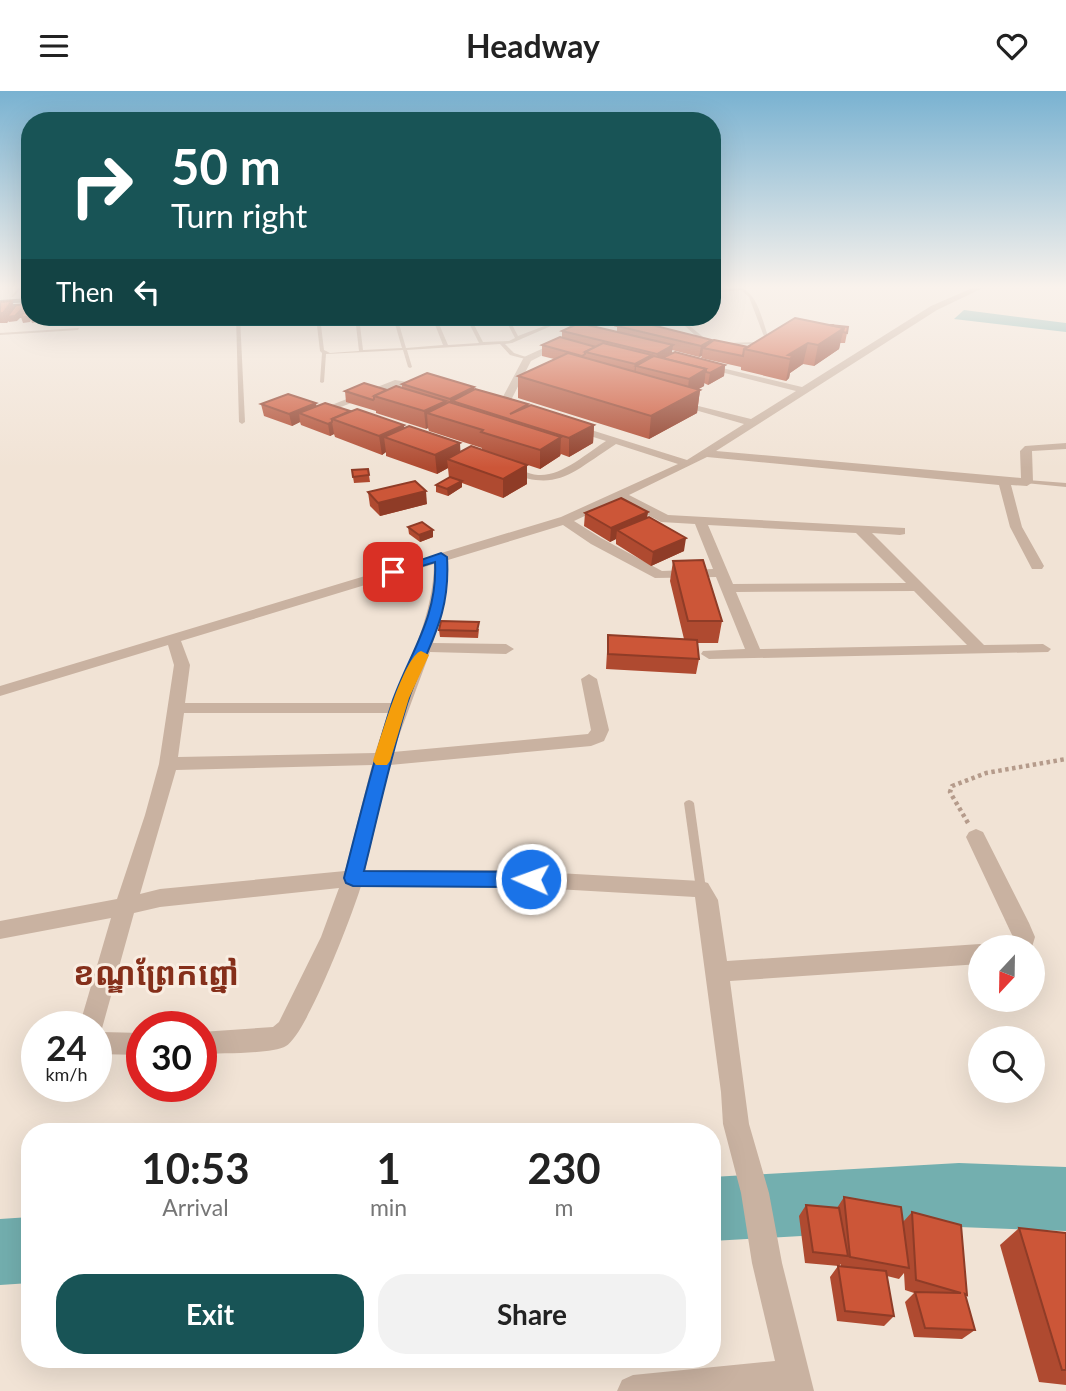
<!DOCTYPE html>
<html lang="en">
<head>
<meta charset="utf-8">
<style>
	body { margin:0; font-family:Lato,"Noto Sans Khmer",sans-serif; background:#f2f2f2; color:#222; height:100vh; display:flex; flex-direction:column; font-size:26px; white-space:nowrap }
	* { box-sizing:border-box; margin:0 }
	p { font-size:23px; color:#767676 }
	.icon { flex:none; width:38px; height:38px; fill:none; stroke:currentColor; stroke-width:2; stroke-linecap:round; stroke-linejoin:round }
	.map { position:relative; flex:1; overflow:hidden }
	.drawer { position:absolute; left:21px; top:1032px; width:700px; height:245px; display:flex; flex-direction:column; background:#fff; border-radius:28px; box-shadow:0 7px 28px #0002 }
	.drawer>* { flex:none }
	.hud { position:absolute; left:21px; top:21px; width:700px; height:214px; border-radius:28px; box-shadow:0 7px 28px #0002; background:#185456; color:#fff; overflow:hidden }
	.needle { width:46px; rotate:202deg }
	.fabs { position:absolute; left:968px; top:844px; display:grid; gap:14px }
	.fabs a { display:grid; place-items:center; width:77px; height:77px; border-radius:50%; background:#fff; box-shadow:0 7px 28px #0002; font-size:35px }
	.speed { position:absolute; left:21px; top:920px; display:flex; gap:14px; font-size:35px; font-weight:700; text-align:center }
	.speed>* { display:grid; place-content:center; width:91px; height:91px; border-radius:50%; background:#fff; box-shadow:0 7px 28px #0002; line-height:1 }
	.speed small { font-size:18px; font-weight:400 }
	.speed .limit { border:10px solid #d22; background:#fff; color:#111 }
	.pin { position:absolute; display:grid; place-items:center; width:60px; height:60px; color:#fff; margin:-30px; border-radius:14px; box-shadow:0 4px 10px #0006 }
	.me { position:absolute; width:77px; margin:-38px; rotate:272deg; stroke-linejoin:round; filter:drop-shadow(0 0 5px #0008) }
	.turn { display:flex; align-items:center; gap:24px; height:147px; padding:0 35px; font-size:32px }
	.turn .icon { width:91px; height:91px; stroke-width:2.5 }
	.turn b { display:block; font-size:49px; line-height:60px }
	.then { display:flex; align-items:center; height:66px; padding:0 35px; background:#0003; gap:14px; font-size:26px }
	.eta { display:flex; justify-content:space-evenly; align-items:center; height:119px; text-align:center }
	.eta b { font-size:42px; font-weight:700; line-height:49px }
	.button { display:flex; gap:14px; margin-top:auto; padding:14px 35px }
	.button a { flex:1; height:80px; border-radius:28px; background:#185456; color:#fff; font-size:28px; font-weight:700; line-height:80px; text-align:center }
	.button a+a { background:#f2f2f2; color:#222 }
	header { display:flex; justify-content:space-between; align-items:center; height:91px; padding:0 35px; background:#fff; font-size:32px; font-weight:700 }
	.map>svg:first-child { display:block }
</style>
</head>
<body>
<header><svg class="icon" aria-label="menu" viewBox="0 0 24 24"><path d="M4 6h16M4 12h16M4 18h16"/></svg>Headway<svg class="icon" aria-label="heart" viewBox="0 0 24 24"><path d="M12 20l-8-8c-3-5 5-10 8-4 3-6 11-1 8 4z"/></svg></header>
<div class="map">
<svg width="1066" height="1300" viewBox="0 0 1066 1300">
	<rect width="100%" height="100%" fill="#f1e3d5"/>
	<path fill="#73afaf" d="M964 219 1066 232V241L954 228Z"/>
	<g fill="none" stroke-linecap="round" stroke-linejoin="round">
		<g fill="#73afaf" fill-rule="evenodd">
			<path d="M959 1072 1066 1076V1140L959 1136 712 1150V1086Z"/>
			<path d="M30 1126V1192L0 1194V1128Z"/>
		</g>
		<path stroke="#b59b8b" stroke-width="4.5" stroke-dasharray="3.5 3.5" stroke-linecap="butt" d="M968 732 950 701 952 695 986 682 1066 668"/>
		<g fill="#c9b2a1" fill-rule="evenodd">
			<path d="M20 195H24L13 206H11Z"/>
			<path d="M736 195C758 199 762 230 769 248L761 253 724 254 722 253 724 252 760 251 765 248 749 206 741 199 712 202V200L739 197Z"/>
			<path d="M236 226H240L245 331 242 333 239 331Z"/>
			<path d="M316 226H320L324 259 330 262 359 260 355 226H359L363 259 402 257 393 226H397L406 257 443 254 432 226H436L448 254 479 252 466 226H470L483 251 509 250 515 247 504 226H508L518 245 547 234 543 226H547L551 235 512 252 505 253 514 262 529 267V269L510 264 500 253 407 259 412 276 410 277 408 276 403 259 326 263 324 291 322 292 320 291 322 262 320 260Z"/>
			<path d="M675 226H679L709 251V253H705Z"/>
			<path d="M79 237 78 239 0 244V242Z"/>
			<path d="M1027 389 1066 392V396L1025 392V390Z"/>
			<path d="M689 709 692 710 694 712 706 798 705 801 701 802 697 801 696 798 684 712 686 710Z"/>
		</g>
		<g fill="#c9b2a1" fill-rule="evenodd">
			<path d="M977 195H987L937 219 716 360 1021 387 1020 360 1025 355 1066 352V358L1032 360 1033 391 1027 395 1011 394 1022 436 1044 475 1042 478H1032L1010 436 999 394 707 366 629 404 668 424 905 437V443L900 444 872 442 984 554 1043 553 1051 558 1048 561 709 568 701 563 703 560 745 558 716 486 655 487 591 453 563 434 448 469 444 512 433 552 506 553 514 558 506 563 430 561 393 661 588 643 591 639 581 588 589 583 597 588 609 639 604 650 591 655 390 674 365 779H505L701 790 708 792 718 809 727 870 980 853 987 856H980V873L730 890 749 1033 769 1102 782 1172 814 1300H617L622 1289 633 1284 775 1270 752 1172 741 1102 723 1033 721 1001 695 806 505 795H361C353 822 307 943 286 955 273 963 220 962 201 963V941L273 936 279 931 321 846 339 797 160 816 134 822 101 941 142 942V964L96 963V936H79L111 827 0 848V830L117 808 145 724 159 673 174 574 168 554 0 605V595L561 426 678 373 616 353C568 384 558 402 501 379V375C514 373 525 383 538 384 561 386 587 362 606 350L568 338V334L572 333 687 369 744 333 674 313V309L751 328 796 300 701 276V272L802 296 931 215ZM619 409 661 431 695 433 713 478 662 480 601 447 574 430ZM708 434 856 442 906 492 733 493ZM434 473C433 523 411 566 393 612H185L190 574 181 550ZM914 500 967 554 760 558 736 501ZM184 622H388L375 662 178 666ZM372 674 345 780 160 798 140 803 176 679Z"/>
			<path d="M559 250 566 252 531 270 508 315 499 317 498 315 524 266Z"/>
			<path d="M395 289 432 295 427 298 396 295 338 317 329 315Z"/>
			<path d="M976 738 983 741 1029 832 1035 846 1032 856H1010L1013 846 966 746 969 741Z"/>
		</g>
		<path fill="#765e54" fill-rule="evenodd" d="M30 207V211L0 213V209Z"/>
		<path fill="#55423a" fill-rule="evenodd" d="M30 212V218L0 220V214Z"/>
	</g>
	<g fill="#af4a30">
		<path d="M72 226H96L72 227Z"/>
		<path d="M617 235 748 256 783 235 847 242 845 252H840L839 258 814 275 803 273 790 282 789 287 786 290 741 279V276L701 267 702 265 699 266 672 259V262L725 274 724 285 708 294 704 292V295L698 298 700 299 697 322 649 348 518 307V285L554 268 542 265V254L562 247V240L617 241Z"/>
		<path d="M402 293 474 296V299L528 313V315L594 334 593 352 569 366 561 363 560 365 540 378 482 359V357L429 340 428 337 426 338 376 322V320L346 311 345 300 387 299 402 297Z"/>
		<path d="M316 312V315L350 320 404 334V337L460 361 527 374V393L503 407 462 392V396L448 405 436 401V394L449 387 448 377 437 383 386 365V361L382 364 335 346 334 343 330 345 301 334 300 331 292 335 264 325 261 313Z"/>
		<path d="M368 378 370 391 354 392 353 386Z"/>
		<path d="M368 401 427 413 380 425 370 415Z"/>
		<path d="M585 422 647 427 684 460 651 475 616 453V448L610 451 584 435Z"/>
		<path d="M408 436 433 439V446L420 451 409 443Z"/>
		<path d="M673 470 722 530 718 552H697L699 568 696 583 606 578 608 544 684 548 670 490Z"/>
		<path d="M479 538 478 547 440 546 439 539Z"/>
		<path d="M844 1106 903 1131 912 1121 967 1204 965 1205 975 1239 962 1248 914 1246 905 1211 914 1202 905 1199 904 1182 899 1188 887 1185 894 1225 884 1235 837 1230 830 1186 838 1175 841 1176V1173L839 1175 805 1172 799 1125 806 1114 837 1117Z"/>
		<path d="M1019 1137 1066 1142V1294L1039 1291 1000 1154Z"/>
	</g>
	<g fill="#8f3c27">
		<path d="M12 210 16 220 26 214 28 219 21 226 30 223V226H41L38 231 32 232 31 229 30 231 23 232 21 226 17 230 9 231V230L7 232H0V222Z"/>
		<path d="M844 237 839 258 814 275 818 254Z"/>
		<path d="M712 249 711 258 703 257 702 265 699 266 701 255Z"/>
		<path d="M808 252 803 273 790 282 789 287 786 290 790 268 788 264Z"/>
		<path d="M673 254 671 270 655 280 657 263Z"/>
		<path d="M652 264 651 279 636 275 635 289 634 290 635 273Z"/>
		<path d="M725 274 724 285 708 294 710 282Z"/>
		<path d="M706 278 704 295 687 305 689 288Z"/>
		<path d="M474 296 475 314 452 310 453 324 451 325 450 308Z"/>
		<path d="M700 299 697 322 649 348 651 325Z"/>
		<path d="M446 310 448 327 427 322 428 337 426 338 424 320Z"/>
		<path d="M316 312 318 324 299 322 300 331 292 335 289 323Z"/>
		<path d="M332 331 334 343 330 345 328 333Z"/>
		<path d="M404 334 406 352 384 346 386 361 382 364 379 345Z"/>
		<path d="M594 334 593 352 569 366V347Z"/>
		<path d="M561 346 560 365 540 378V359Z"/>
		<path d="M460 352 461 370 447 368 448 377 437 383 435 364Z"/>
		<path d="M527 374V393L503 407V388Z"/>
		<path d="M462 390V396L448 405 447 398Z"/>
		<path d="M426 400 427 413 380 425 378 412Z"/>
		<path d="M648 421 646 435 617 439 616 448 610 451 611 437Z"/>
		<path d="M433 439V446L420 451 419 444Z"/>
		<path d="M686 447 684 460 651 475 653 461Z"/>
	</g>
	<g fill="#cc5638" stroke="#8f3c27" stroke-width="2">
		<path d="M12 210 3 222H0V211Z"/>
		<path d="M16 214H26L15 225 7 226Z"/>
		<path d="M30 220V223L28 226H21L24 221Z"/>
		<path d="M795 227 844 237 818 254 808 252 788 264 793 265 790 268 744 258Z"/>
		<path d="M632 229 712 249 701 255 617 235Z"/>
		<path d="M579 232 673 254 657 263 562 240Z"/>
		<path d="M830 234 848 236 847 242 843 241 844 237Z"/>
		<path d="M560 246 596 256 585 261V263L582 265 542 254Z"/>
		<path d="M714 249 748 256 744 258 743 265 703 257Z"/>
		<path d="M603 252 652 264 635 273 585 261Z"/>
		<path d="M675 261 725 274 710 282 706 281V278L662 267Z"/>
		<path d="M568 262 700 299 651 325 518 285Z"/>
		<path d="M654 265 706 278 689 288 636 275Z"/>
		<path d="M427 282 474 296 450 308 402 293Z"/>
		<path d="M364 292 387 299 374 305V308L373 309 345 300Z"/>
		<path d="M396 295 446 310 424 320 374 305Z"/>
		<path d="M475 298 528 313 510 323 531 314 594 334 569 347 452 310Z"/>
		<path d="M288 303 316 312 289 323 261 313Z"/>
		<path d="M449 311 561 346 540 359 481 341 483 339 427 322Z"/>
		<path d="M325 312 350 320 332 328V331L328 333 299 322Z"/>
		<path d="M357 318 404 334 379 345 332 328Z"/>
		<path d="M409 335 460 352 435 364 384 346Z"/>
		<path d="M471 355 527 374 503 388 447 368Z"/>
		<path d="M368 378 369 384 353 386 352 379Z"/>
		<path d="M450 386 462 390 447 398 436 394Z"/>
		<path d="M415 390 426 400 378 412 368 401Z"/>
		<path d="M621 407 648 421 611 437 585 422Z"/>
		<path d="M649 426 686 447 653 461 617 439Z"/>
		<path d="M422 431 433 439 419 444 408 436Z"/>
		<path d="M703 469 722 530H688L673 470Z"/>
		<path d="M441 530 479 531 477 540 439 539Z"/>
		<path d="M608 544 697 549 699 568 608 563Z"/>
		<path d="M844 1106 901 1116 909 1177 850 1166Z"/>
		<path d="M806 1114 839 1117 848 1165 813 1161Z"/>
		<path d="M912 1121 961 1134 967 1204 965 1203 975 1239 925 1237 915 1201 961 1202 916 1189Z"/>
		<path d="M1019 1137 1066 1142V1279H1062Z"/>
		<path d="M838 1175 886 1180 894 1225 845 1220Z"/>
	</g>
	<linearGradient id="sky" x2="0" y2="1"><stop stop-color="#79b2d1"/><stop offset="0.52" stop-color="#f9f2ec"/><stop offset="1" stop-color="#f9f2ec" stop-opacity="0"/></linearGradient>
	<rect width="1066" height="377" fill="url(#sky)"/>
	<path fill="#1a73e8" stroke="#114b97" stroke-width="2" d="M441 462 447 466C451 530 425 557 407 613 390 668 378 724 364 780L531 781 538 783 540 788 538 794 531 796 353 795 346 792 344 787C359 729 373 670 392 612 409 563 438 527 435 471L393 484 386 481Z"/>
	<path fill="#f59e0b" d="M421 560 429 564 409 607 390 670 387 674H376L373 670C380 650 404 565 421 560Z"/>
	<g text-anchor="middle" dominant-baseline="central" stroke-width="6" stroke-linejoin="round" paint-order="stroke">
		<g font-size="32" font-weight="bold" fill="#852f1a" stroke="#f9ede1">
			<text x="156" y="881">ខណ្ឌព្រែកព្នៅ</text>
		</g>
	</g>
</svg>
<div class="fabs">
<a><svg class="needle" viewBox="-14 -14 28 28"><path d="M0-13l5 13h-10z" fill="#e53935"/><path d="M0 13l5-13h-10z" fill="#767676"/></svg></a>
<a><svg class="icon" aria-label="search" viewBox="0 0 24 24"><circle cx="10" cy="10" r="6"/><path d="M15 15l6 6"/></svg></a>
</div>
<div class="speed"><div>24<small>km/h</small></div><div class="limit">30</div></div>
<div class="pin" style="left:393px;top:481px;background:#d93025"><svg class="icon" aria-label="arrive" viewBox="0 0 24 24"><path d="M6 21V4h12l-3 4 3 4H6"/></svg></div>
<svg class="me" style="left:531px;top:788px" viewBox="-20 -20 40 40"><circle r="17" fill="#1a73e8" stroke="#fff" stroke-width="3"/><path d="M0-11L8 9 0 5-8 9z" fill="#fff"/></svg>
<div class="hud">
<div class="turn"><svg class="icon" aria-label="right" viewBox="0 0 24 24"><path d="M7 20v-9h11M14 6l5 5-5 5"/></svg><div><b>50 m</b>Turn right</div></div>
<div class="then">Then<svg class="icon" aria-label="left" viewBox="0 0 24 24"><path d="M17 20v-9H6M10 6l-5 5 5 5"/></svg></div>
</div>
<section class="drawer">
<div class="eta">
<div><b>10:53</b><p>Arrival</p></div>
<div><b>1</b><p>min</p></div>
<div><b>230</b><p>m</p></div>
</div>
<div class="button"><a>Exit</a><a>Share</a></div>
</section>
</div>
</body>
</html>
